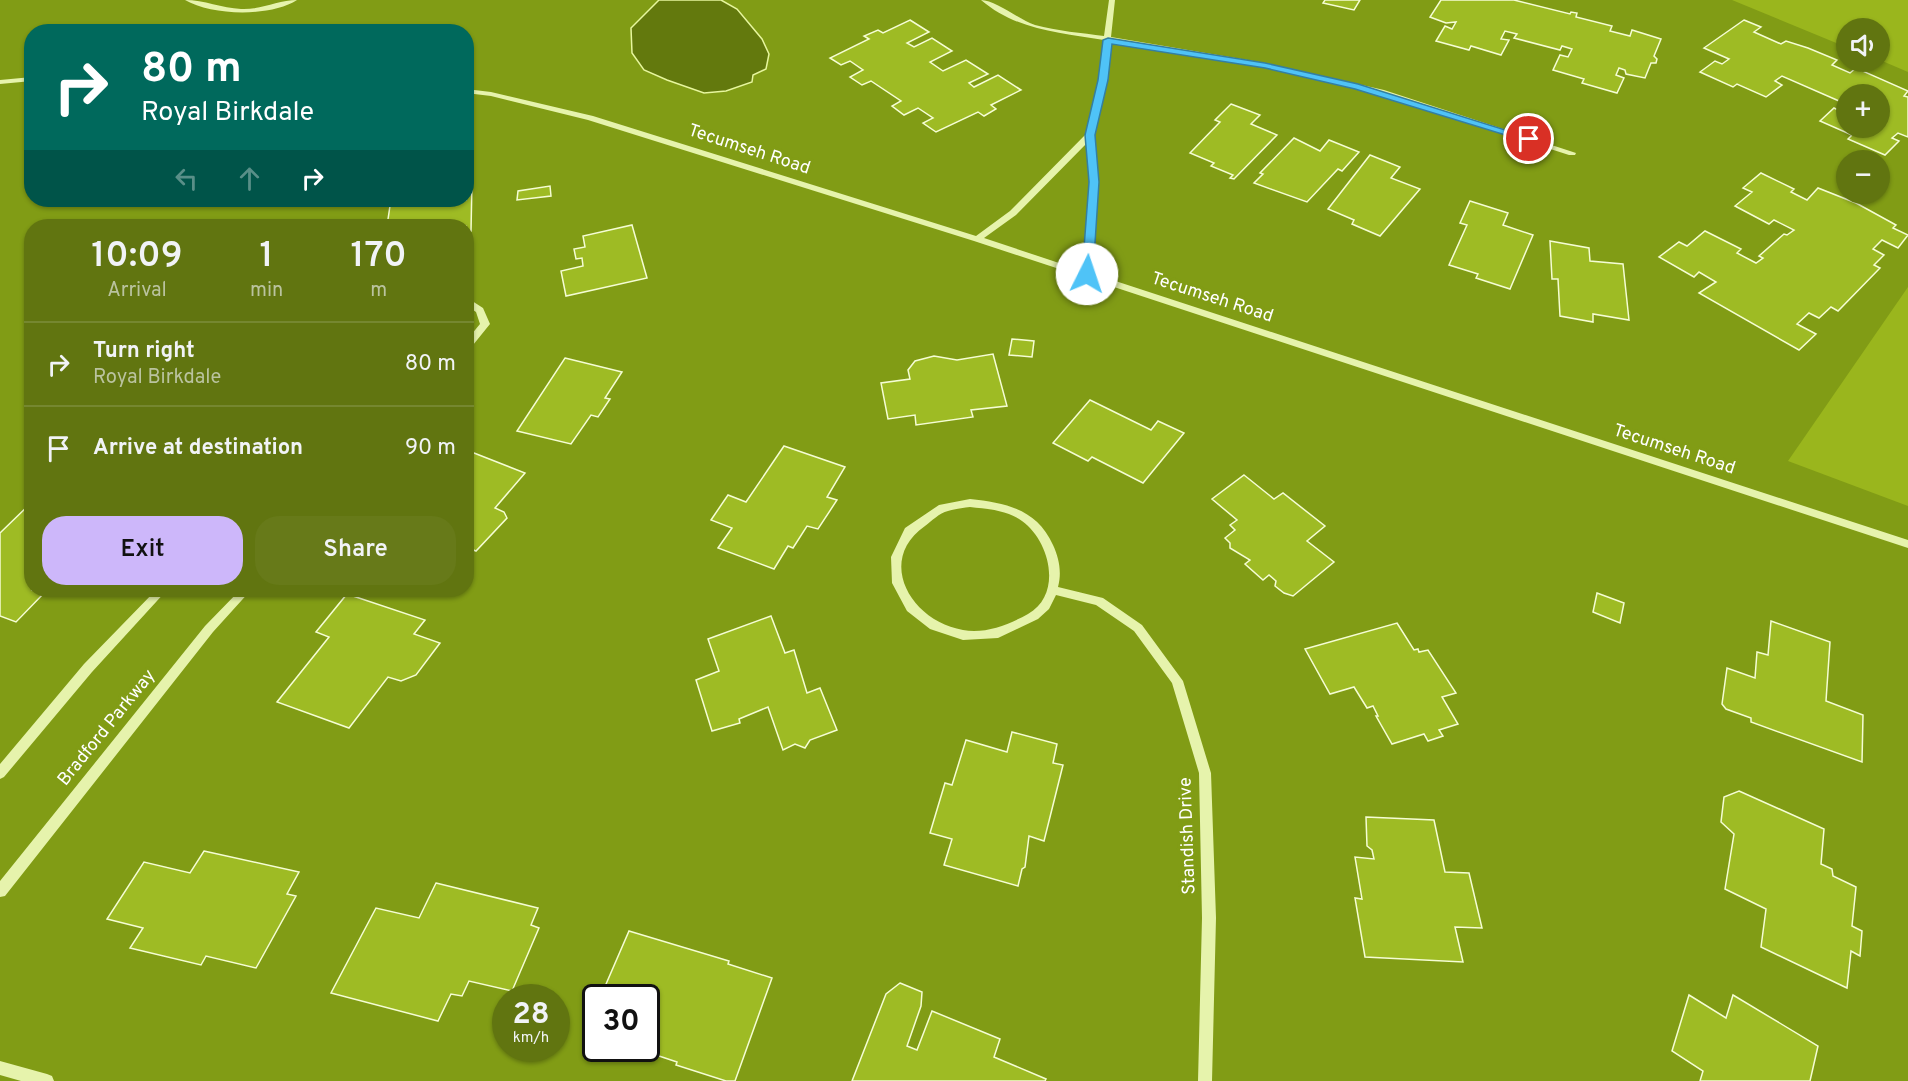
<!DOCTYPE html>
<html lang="en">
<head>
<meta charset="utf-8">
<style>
	body { margin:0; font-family:Overpass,sans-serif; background:#677a19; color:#f1f3f6; height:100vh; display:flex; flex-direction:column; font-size:22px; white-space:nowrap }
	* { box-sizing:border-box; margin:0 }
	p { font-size:20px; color:#bac39f }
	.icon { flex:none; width:33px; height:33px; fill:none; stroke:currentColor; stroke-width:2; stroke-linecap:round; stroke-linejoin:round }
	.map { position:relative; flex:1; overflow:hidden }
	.panel { position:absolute; left:24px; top:219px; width:450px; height:378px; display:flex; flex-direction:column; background:#617510; border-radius:24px; box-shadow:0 2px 4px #0004 }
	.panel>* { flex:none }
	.top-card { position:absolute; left:24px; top:24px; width:450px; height:183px; border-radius:24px; box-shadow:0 2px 4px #0004; background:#00695c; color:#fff; overflow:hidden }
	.buttons { position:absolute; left:1836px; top:18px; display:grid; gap:12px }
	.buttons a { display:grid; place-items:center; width:54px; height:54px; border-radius:50%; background:#617510; box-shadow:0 2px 4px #0004; font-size:30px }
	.speed { position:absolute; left:492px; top:984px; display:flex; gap:12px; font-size:30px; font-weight:700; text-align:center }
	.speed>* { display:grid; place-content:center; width:78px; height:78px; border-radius:50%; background:#617510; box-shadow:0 2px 4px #0004; line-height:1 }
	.speed small { font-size:15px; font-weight:400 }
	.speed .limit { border:3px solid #111; border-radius:9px; background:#fff; color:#111 }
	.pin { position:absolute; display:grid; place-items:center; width:51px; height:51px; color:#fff; margin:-26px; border:3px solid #fff; border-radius:50%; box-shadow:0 2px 6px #0007 }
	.me { position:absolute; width:66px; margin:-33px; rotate:4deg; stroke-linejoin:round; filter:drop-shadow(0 0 4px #0008) }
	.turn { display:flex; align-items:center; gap:21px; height:126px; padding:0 18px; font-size:27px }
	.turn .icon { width:78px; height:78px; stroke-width:2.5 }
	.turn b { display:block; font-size:42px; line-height:51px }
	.lanes { display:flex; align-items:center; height:57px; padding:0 18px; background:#0003; justify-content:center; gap:30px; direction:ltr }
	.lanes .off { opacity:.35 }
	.eta { display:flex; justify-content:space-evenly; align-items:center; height:102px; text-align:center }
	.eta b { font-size:36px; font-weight:600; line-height:42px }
	.action { display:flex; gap:12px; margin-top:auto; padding:12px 18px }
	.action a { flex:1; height:69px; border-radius:24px; background:#cdb7fa; color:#111; font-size:24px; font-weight:600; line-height:69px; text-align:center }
	.action a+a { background:#677a19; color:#f1f3f6 }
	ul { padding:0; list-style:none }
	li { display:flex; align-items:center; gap:18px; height:84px; padding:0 18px; border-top:2px solid #758730 }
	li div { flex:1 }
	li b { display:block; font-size:22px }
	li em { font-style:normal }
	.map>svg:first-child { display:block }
</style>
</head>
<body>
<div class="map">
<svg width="1908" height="1081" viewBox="0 0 1908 1081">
	<rect width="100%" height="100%" fill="#819c15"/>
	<g fill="#9ab61d">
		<path d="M1732 0H1908V72L1880 60V28H1846V47Z"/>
		<path d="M1908 287V506L1788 461Z"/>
	</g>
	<path fill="#63790d" stroke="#e7f69e" stroke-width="1.5" d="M659 0H721L737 9 762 39 769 54 766 69 753 75 752 82 726 91 704 93 667 80 644 70 632 53 631 28Z"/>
	<g fill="#9ebb24" stroke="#f5fdd4" stroke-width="1.5">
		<path d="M1325 0H1360L1354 10 1323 3Z"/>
		<path d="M1441 0H1514L1570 14 1571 12 1577 13 1576 17 1612 26 1610 31 1630 36 1632 30 1661 39 1654 56 1657 59 1656 63H1651L1645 78 1626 74 1625 70 1619 68 1616 75 1624 78 1617 93 1582 83 1584 79 1553 70 1560 55 1568 57 1572 49 1562 46 1560 50 1514 38 1517 34 1505 31 1501 39 1509 40 1501 55 1471 46 1469 50 1436 41 1445 26 1452 29 1456 22 1446 23 1430 17Z"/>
		<path d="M910 20 929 32 907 43 914 47 932 38 952 51 930 62 943 71 966 60 988 74 969 83 974 87 998 75 1021 90 991 105 996 109 984 116 978 112 936 132 923 123 933 118 918 108 904 115 892 106 901 101 871 81 862 85 850 77 863 70 850 61 841 65 830 58 869 39 864 36 878 30 883 33Z"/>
		<path d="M1744 20 1761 27 1754 32 1781 44 1786 41 1808 48 1837 60 1832 65 1850 73 1856 68 1908 91 1904 96 1908 97V137L1898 133 1892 138 1899 141 1885 155 1848 139 1852 135 1820 121 1834 108 1842 112 1846 108V128H1880V94H1846V104L1782 76 1775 81 1782 85 1766 97 1737 84 1733 87 1700 72 1715 61 1722 64 1729 59 1704 48Z"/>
		<path d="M1231 104 1260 115 1251 124 1277 135 1234 179 1230 178 1233 175 1211 166 1214 163 1190 153 1220 122 1215 120Z"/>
		<path d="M1294 138 1320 151 1329 140 1359 152 1342 171 1338 169 1307 202 1254 183 1263 174 1260 173Z"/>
		<path d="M1370 155 1400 167 1391 178 1420 189 1380 236 1352 224 1354 220 1328 209Z"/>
		<path d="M1761 173 1794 189 1791 192 1807 200 1818 188 1856 203 1896 225 1893 228 1908 235 1898 248 1882 240 1873 249 1884 255 1874 265 1880 268 1838 311 1831 307 1819 318 1809 313 1797 324 1816 334 1799 350 1699 293 1716 282 1699 272 1694 277 1659 257 1679 242 1687 246 1705 231 1741 249 1737 253 1756 263 1763 258 1759 256 1784 234 1787 235 1794 230 1774 220 1769 224 1735 206 1752 192 1743 188Z"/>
		<path d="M472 181 471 231H466V226H387L390 206 440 200H466V182Z"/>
		<path d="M550 186 551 196 517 200 518 191Z"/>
		<path d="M1470 201 1508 213 1503 225 1533 235 1510 289 1476 278 1478 274 1449 265 1467 225 1460 223Z"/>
		<path d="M632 225 647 278 566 296 561 271 583 266 582 258 576 259 574 249 585 247 583 236Z"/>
		<path d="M1550 241 1589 248 1590 261 1623 264 1629 320 1593 314V322L1560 316 1558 279H1552Z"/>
		<path d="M1012 339 1034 341 1032 357 1009 355Z"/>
		<path d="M993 354 1007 406 971 410 973 417 916 425 915 415 888 419 881 383 910 379 908 370 915 361 934 356 957 360Z"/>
		<path d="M565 358 622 372 605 398 610 399 598 417 591 415 571 444 517 431Z"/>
		<path d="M1090 400 1151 430 1158 421 1184 433 1143 483 1092 457 1088 461 1053 443Z"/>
		<path d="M784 446 845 467 827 497 837 500 818 529 807 526 793 548 788 546 774 569 718 548 732 528 711 520 728 495 746 502Z"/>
		<path d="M474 453 525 473 495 508 504 512 507 518 476 551 466 547V462Z"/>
		<path d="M1244 475 1274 499 1283 493 1325 526 1307 541 1334 562 1293 596 1284 593 1275 586 1276 581 1269 575 1263 580 1245 564 1250 560 1230 548V543L1225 538 1235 530 1230 525 1237 520 1212 499Z"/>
		<path d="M32 502V590H47L16 622 0 616V533Z"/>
		<path d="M1597 593 1624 603 1620 623 1593 612Z"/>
		<path d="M347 594 425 620 414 634 440 643 416 675 401 681 388 677 349 728 277 702 329 637 316 632Z"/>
		<path d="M771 616 785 653 794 650 807 693 820 688 837 730 810 740 805 748 795 744 783 750 768 707 739 719 740 723 712 731 696 680 719 671 708 639Z"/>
		<path d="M1771 621 1830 642 1826 701 1863 715 1862 762 1751 722V718L1726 709 1722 704 1727 668 1755 678 1757 652 1768 655Z"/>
		<path d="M1397 623 1414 650 1418 649 1419 652 1428 650 1456 693 1442 697 1458 724 1439 730 1443 736 1428 741 1424 734 1392 744 1376 716H1378L1373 706 1367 708 1354 687 1330 694 1305 649Z"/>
		<path d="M1012 732 1057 744 1053 763 1063 765 1044 841 1029 836 1025 867 1022 869 1018 886 944 865 952 839 930 833 945 783 952 785 966 740 1007 752Z"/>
		<path d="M1739 791 1824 829 1821 864 1832 869 1833 876 1856 887 1852 926 1862 931 1860 956 1851 951 1847 988 1761 947 1766 909 1725 889 1734 834 1721 822 1724 797Z"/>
		<path d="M1366 817 1434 820 1445 872 1469 873 1482 928 1455 927 1463 962 1365 957 1355 898 1362 899 1355 857 1374 859 1372 850 1367 846Z"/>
		<path d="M204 851 299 872 287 894 296 896 256 968 206 956 201 965 130 948 143 928 107 919 144 862 190 873Z"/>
		<path d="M436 883 538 908 531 925 539 928 512 991 469 981 462 996 451 994 438 1021 331 993 376 908 419 918Z"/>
		<path d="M629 931 729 961 728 964 772 978 735 1081H726L676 1065 677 1062 635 1048H646V998H600Z"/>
		<path d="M900 983 922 992 921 1006 907 1046 917 1050 932 1011 1000 1039 994 1057 1046 1079 1045 1081H852L886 994Z"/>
		<path d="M1689 995 1726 1018 1733 995 1818 1046 1810 1081H1700L1703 1071 1672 1051Z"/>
	</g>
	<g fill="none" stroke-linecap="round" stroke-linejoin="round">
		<g fill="#e6f3ac" fill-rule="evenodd">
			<path d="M185 0C204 0 222 8 241 9 261 10 278 0 297 0 271 17 212 16 185 0Z"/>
			<path d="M981 0C995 0 1018 19 1035 25 1057 31 1082 33 1104 36L1109 0H1115L1111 37 1265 63 1384 90 1576 153 1575 155H1569L1379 94 1265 67 1111 42 1107 80 1094 135 1098 182 1091 273 1908 540V548L974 241 588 120 491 96 466 93V89L491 92 593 116 976 236 1010 211 1086 134 1099 80 1104 40C1060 33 1016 30 981 0ZM1087 143 1090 182 1083 271 984 238 1016 215Z"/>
			<path d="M32 77V81L0 84V80Z"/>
			<path d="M466 297 483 308 490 324 469 350 466 351V341L480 324 476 312 466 305Z"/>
			<path d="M970 499C1006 503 1037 509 1053 545 1059 558 1062 572 1058 587L1103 598 1142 625 1183 681 1211 773 1216 918 1212 1081H1198L1202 918 1199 773 1172 683 1134 631 1096 605 1056 595 1049 609 1038 619 998 638 963 640 930 629 907 611 892 583 891 557 905 528 939 505ZM970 507C988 509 1007 510 1022 521 1050 541 1063 594 1028 614 1008 625 985 634 963 630 912 622 875 561 925 526 932 521 939 513 948 511 955 509 963 508 970 507Z"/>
			<path d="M156 590H167L92 672 4 777 0 779V764L84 664Z"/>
			<path d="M240 590H251L213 632 5 896 0 897V881L205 626Z"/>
			<path d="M0 1061 47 1074 52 1076 54 1081H21L0 1075Z"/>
		</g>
	</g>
	<path fill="#4fc3f7" stroke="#337fa1" stroke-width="1.5" d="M1108 38 1265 63 1358 84 1534 139 1525 141 1355 89 1265 68 1112 44 1108 80 1095 135 1099 182 1093 274 1087 278 1082 274 1089 182 1085 135 1098 80 1103 40Z"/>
	<g text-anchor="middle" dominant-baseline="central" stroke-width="6" stroke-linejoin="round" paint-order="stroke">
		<g font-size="18" fill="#fff" stroke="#819c15">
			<text transform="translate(749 150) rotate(18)">Tecumseh Road</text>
			<text transform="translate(1212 298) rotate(18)">Tecumseh Road</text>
			<text transform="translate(1674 450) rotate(18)">Tecumseh Road</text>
			<text transform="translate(107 728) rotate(-51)">Bradford Parkway</text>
			<text transform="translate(1188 836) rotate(-92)">Standish Drive</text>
		</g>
	</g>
</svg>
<div class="buttons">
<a><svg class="icon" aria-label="sound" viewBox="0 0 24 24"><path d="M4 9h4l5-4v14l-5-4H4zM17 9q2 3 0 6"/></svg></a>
<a>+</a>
<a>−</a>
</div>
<div class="speed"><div>28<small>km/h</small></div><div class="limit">30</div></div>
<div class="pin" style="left:1529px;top:139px;background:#d93025"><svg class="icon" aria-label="arrive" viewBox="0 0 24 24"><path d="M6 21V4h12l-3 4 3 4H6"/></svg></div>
<svg class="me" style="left:1087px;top:274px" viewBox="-20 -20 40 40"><circle r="19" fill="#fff"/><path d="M0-13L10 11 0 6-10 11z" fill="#4fc3f7"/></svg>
<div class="top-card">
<div class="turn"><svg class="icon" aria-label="right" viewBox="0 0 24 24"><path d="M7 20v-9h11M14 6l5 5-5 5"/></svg><div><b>80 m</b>Royal Birkdale</div></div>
<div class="lanes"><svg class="icon off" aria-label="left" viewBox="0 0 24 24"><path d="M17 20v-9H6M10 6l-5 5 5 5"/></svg><svg class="icon off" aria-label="ahead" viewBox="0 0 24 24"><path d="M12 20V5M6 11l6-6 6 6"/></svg><svg class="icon" aria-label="right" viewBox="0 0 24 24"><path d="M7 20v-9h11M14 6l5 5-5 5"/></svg></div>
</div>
<section class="panel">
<div class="eta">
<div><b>10:09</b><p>Arrival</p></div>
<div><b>1</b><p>min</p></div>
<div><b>170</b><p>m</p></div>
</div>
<ul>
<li><svg class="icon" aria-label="right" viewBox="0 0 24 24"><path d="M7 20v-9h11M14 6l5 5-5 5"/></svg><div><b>Turn right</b><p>Royal Birkdale</p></div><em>80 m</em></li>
<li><svg class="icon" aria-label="arrive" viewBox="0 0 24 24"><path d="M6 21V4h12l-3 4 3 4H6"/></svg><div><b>Arrive at destination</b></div><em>90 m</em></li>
</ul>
<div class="action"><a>Exit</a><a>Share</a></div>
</section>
</div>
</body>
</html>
